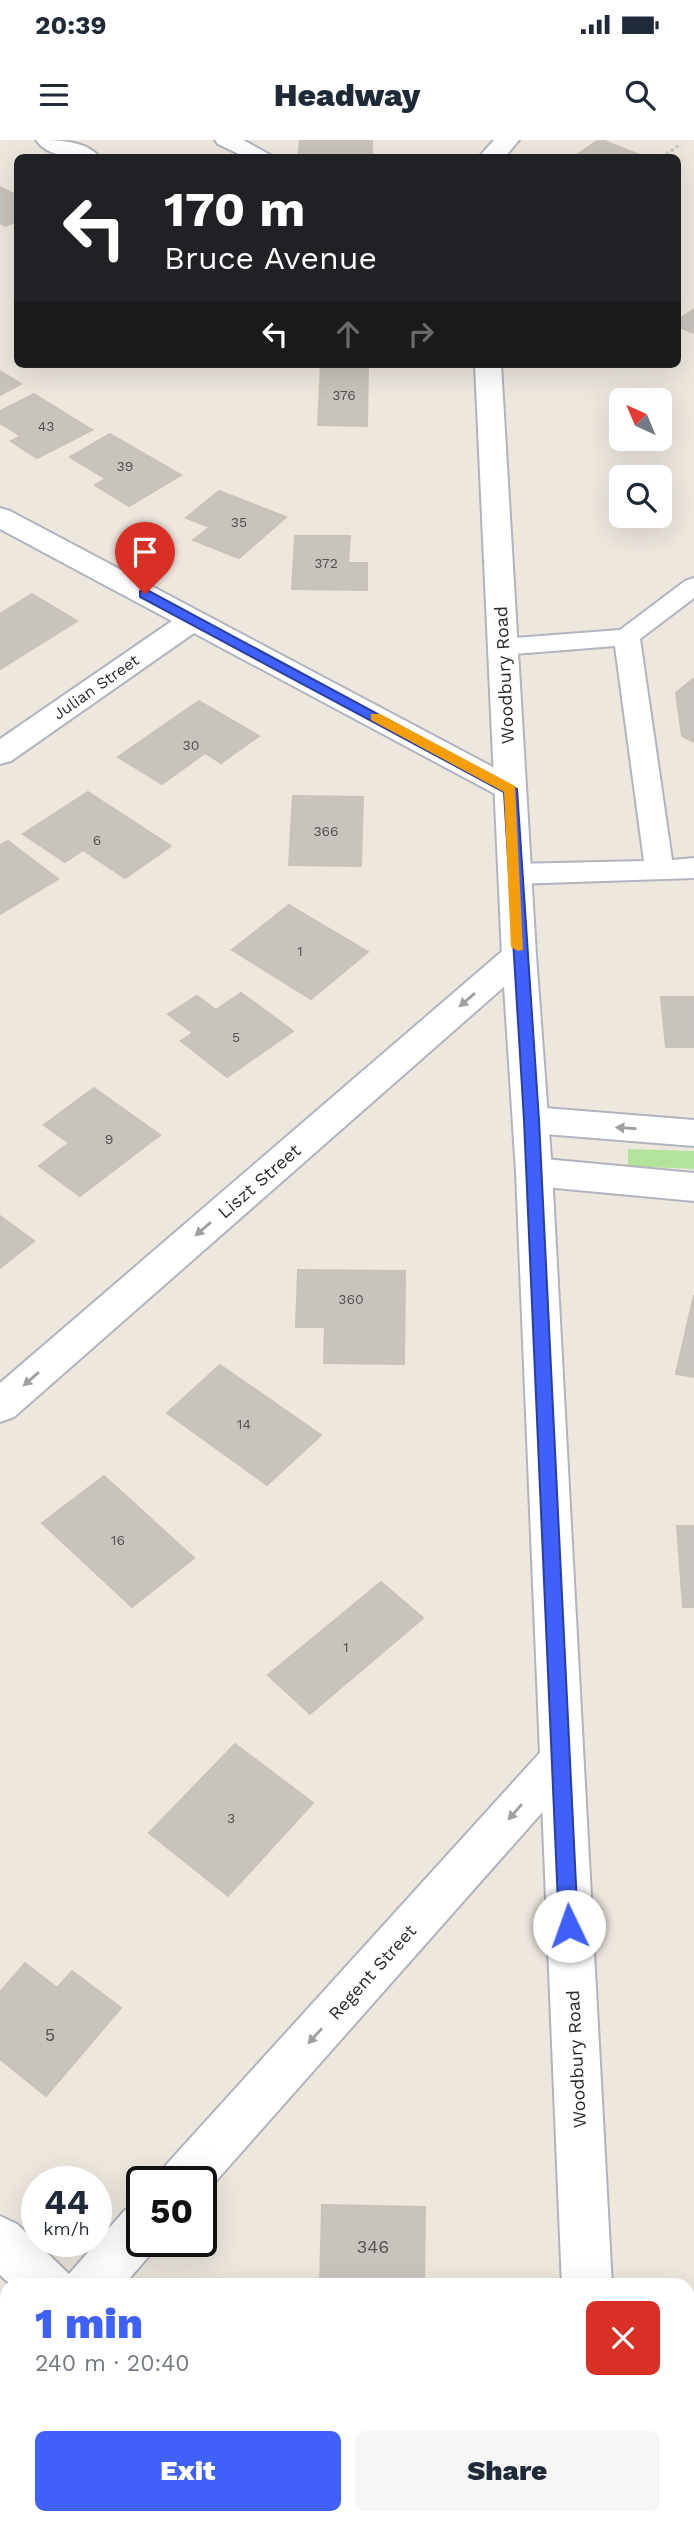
<!DOCTYPE html>
<html lang="en">
<head>
<meta charset="utf-8">
<style>
	body { margin:0; font-family:"Work Sans",sans-serif; background:#f6f6f7; color:#1f2937; height:100vh; display:flex; flex-direction:column; font-size:26px; white-space:nowrap }
	* { box-sizing:border-box; margin:0 }
	p { font-size:23px; color:#747a83 }
	.icon { flex:none; width:38px; height:38px; fill:none; stroke:currentColor; stroke-width:2; stroke-linecap:round; stroke-linejoin:round }
	.map { position:relative; flex:1; overflow:hidden }
	.panel { position:absolute; left:0px; top:2138px; width:695px; height:247px; display:flex; flex-direction:column; background:#fff; border-radius:21px 21px 0 0; box-shadow:0 7px 28px #0002 }
	.panel>* { flex:none }
	.top-card { position:absolute; left:14px; top:14px; width:667px; height:214px; border-radius:10px; box-shadow:0 7px 28px #0002; background:#202124; color:#fff; overflow:hidden }
	.needle { width:46px; rotate:316deg }
	.fabs { position:absolute; left:609px; top:248px; display:grid; gap:14px }
	.fabs a { display:grid; place-items:center; width:63px; height:63px; border-radius:10px; background:#fff; box-shadow:0 7px 28px #0002; font-size:35px }
	.speed { position:absolute; left:21px; top:2026px; display:flex; gap:14px; font-size:35px; font-weight:700; text-align:center }
	.speed>* { display:grid; place-content:center; width:91px; height:91px; border-radius:50%; background:#fff; box-shadow:0 7px 28px #0002; line-height:1 }
	.speed small { font-size:18px; font-weight:400 }
	.speed .limit { border:4px solid #111; border-radius:10px; background:#fff; color:#111 }
	.pin { position:absolute; display:grid; place-items:center; width:60px; height:60px; color:#fff; margin:-72px -30px; border-radius:50% 50% 50% 0; rotate:-45deg; box-shadow:0 0 7px #0007 }
	.pin .icon { rotate:45deg }
	.me { position:absolute; width:77px; margin:-38px; rotate:357deg; stroke-linejoin:round; filter:drop-shadow(0 0 5px #0008) }
	.turn { display:flex; align-items:center; gap:24px; height:147px; padding:0 35px; font-size:32px }
	.turn .icon { width:91px; height:91px; stroke-width:2.5 }
	.turn b { display:block; font-size:49px; line-height:60px }
	.lanes { display:flex; align-items:center; height:66px; padding:0 35px; background:#0003; justify-content:center; gap:35px; direction:ltr }
	.lanes .off { opacity:.35 }
	.round { display:grid; place-items:center; flex:none; width:74px; height:74px; border-radius:10px; background:#f6f6f7 }
	.head { display:flex; align-items:center; justify-content:space-between; height:119px; padding:0 35px }
	h1 { font-size:42px; font-weight:800; line-height:52px; color:#3f61f9 }
	.primary-button { display:flex; gap:14px; margin-top:auto; padding:14px 35px }
	.primary-button a { flex:1; height:80px; border-radius:10px; background:#3f61f9; color:#fff; font-size:28px; font-weight:800; line-height:80px; text-align:center }
	.primary-button a+a { background:#f6f6f7; color:#1f2937 }
	.status { display:flex; justify-content:space-between; align-items:center; height:49px; padding:0 35px; background:#fff; direction:ltr }
	.status svg { height:19px; fill:currentColor }
	header { display:flex; justify-content:space-between; align-items:center; height:91px; padding:0 35px; background:#fff; font-size:32px; font-weight:800 }
	.map>svg:first-child { display:block }
</style>
</head>
<body>
<div class="status"><b>20:39</b><svg viewBox="0 0 49 12"><path d="M0 12V9h3v3zM5 12V6h3v6zM10 12V3h3v9zM15 12V0h3v12zM26 1h20v11H26zM47 4h2v5h-2z"/></svg></div>
<header><svg class="icon" aria-label="menu" viewBox="0 0 24 24"><path d="M4 6h16M4 12h16M4 18h16"/></svg>Headway<svg class="icon" aria-label="search" viewBox="0 0 24 24"><circle cx="10" cy="10" r="6"/><path d="M15 15l6 6"/></svg></header>
<div class="map">
<svg width="694" height="2384" viewBox="0 0 694 2384">
	<rect width="100%" height="100%" fill="#ede7de"/>
	<path fill="#b3e39b" d="M628 1009 694 1011V1029L628 1026Z"/>
	<g fill="#c9c3bd" stroke="#c9c2b7" stroke-width="2">
		<path d="M300 0H372V18H298Z"/>
		<path d="M599 0H602L647 18H572Z"/>
		<path d="M0 47 13 54 18 53V81L5 86 0 83Z"/>
		<path d="M694 169V193L677 186V181Z"/>
		<path d="M321 224H368L367 286 318 285Z"/>
		<path d="M0 231 21 244 0 255Z"/>
		<path d="M34 254 92 290 37 318 11 301 21 296 0 283V271Z"/>
		<path d="M110 294 181 335 129 366 95 345 106 339 70 317Z"/>
		<path d="M219 351 286 377 239 418 193 400 210 387 186 378Z"/>
		<path d="M295 396H350L348 423H367V450L292 449Z"/>
		<path d="M32 454 77 481 0 529V474Z"/>
		<path d="M694 538V602L682 596 676 553Z"/>
		<path d="M199 561 259 596 221 623 205 613 162 644 118 617Z"/>
		<path d="M88 652 171 706 125 738 83 710 65 722 23 694Z"/>
		<path d="M293 656 363 657 361 726 289 725Z"/>
		<path d="M8 701 58 739 0 774V705Z"/>
		<path d="M289 765 368 812 311 859 232 810Z"/>
		<path d="M241 853 293 891 227 937 181 901 193 893 168 874 197 856 216 870Z"/>
		<path d="M661 857H694V907H666Z"/>
		<path d="M94 948 160 995 80 1056 39 1026 69 1003 44 985Z"/>
		<path d="M0 1076 34 1101 0 1128Z"/>
		<path d="M298 1130 405 1131 404 1224 324 1223 325 1187H296Z"/>
		<path d="M694 1155V1237L676 1234Z"/>
		<path d="M220 1225 321 1295 267 1345 167 1273Z"/>
		<path d="M104 1336 194 1418 132 1467 42 1383Z"/>
		<path d="M677 1386H694V1467H683Z"/>
		<path d="M381 1442 423 1478 310 1574 268 1535Z"/>
		<path d="M235 1604 313 1663 228 1756 149 1693Z"/>
		<path d="M25 1823 57 1848 72 1831 121 1868 46 1956 0 1919V1852Z"/>
		<path d="M322 2065 425 2067 424 2146H320Z"/>
	</g>
	<g fill="none" stroke-linecap="round" stroke-linejoin="round">
		<g stroke="#b1b4bf" stroke-width="4">
			<g id="lane">
				<path d="M215 0H243L276 18H247L218 4Z"/>
				<path d="M694 438V458L640 499 672 720 694 718V738L514 744 504 741 500 734 504 727 514 724 644 721 615 506 503 515 494 513 490 507 494 501 503 499 620 490 685 441Z"/>
			</g>
		</g>
		<g stroke="#b1b4bf" stroke-width="4">
			<g id="street">
				<path d="M36 0C56 0 87 0 100 18 79 18 49 19 36 0Z"/>
				<path d="M0 368 10 371 521 642 526 649 521 656 510 659 499 656 194 493 11 621 0 624V599L172 481 0 389Z"/>
				<path d="M519 803 531 807 536 815 531 823 14 1277 0 1282V1243L507 807Z"/>
				<path d="M532 967 694 980V1006L532 993 519 989 514 980 519 971Z"/>
				<path d="M534 1018 694 1033V1061L534 1046 521 1042 516 1032 521 1022Z"/>
				<path d="M561 1601 576 1606 583 1620 576 1634 201 2058V2042H159L166 2025 546 1606Z"/>
				<path d="M142 2062V2102H161L123 2146H12L0 2135V2076L17 2084 69 2134 125 2070Z"/>
				<path d="M7 2212V2269L0 2272V2215Z"/>
				<path d="M272 2378H328L330 2384H274Z"/>
			</g>
		</g>
		<g stroke="#b1b4bf" stroke-width="4">
			<g id="secondary">
				<path d="M494 0H519L504 18H478Z"/>
				<path d="M475 224H501L536 815 552 1032 612 2146H562L516 1032 502 815Z"/>
				<rect x="573" y="2378" width="52" height="6"/>
			</g>
		</g>
		<path stroke="#c8c8c8" stroke-width="3.5" stroke-dasharray="3.5 2.5" stroke-linecap="butt" d="M661 18 681 4"/>
		<use href="#lane" fill="#fff" fill-rule="evenodd"/>
		<use href="#street" fill="#fff" fill-rule="evenodd"/>
		<use href="#secondary" fill="#fff" fill-rule="evenodd"/>
	</g>
	<defs><path id="oneway-solid" d="M-6-.8H1V-3.2L6.5 0L1 3.2V.8H-6Z" transform="scale(1.75)"/></defs>
	<g fill="#a0a0a0">
		<use href="#oneway-solid" transform="translate(467 860) rotate(139)"/>
		<use href="#oneway-solid" transform="translate(626 988) rotate(-176)"/>
		<use href="#oneway-solid" transform="translate(203 1089) rotate(139)"/>
		<use href="#oneway-solid" transform="translate(31 1239) rotate(139)"/>
		<use href="#oneway-solid" transform="translate(515 1672) rotate(131)"/>
		<use href="#oneway-solid" transform="translate(315 1896) rotate(132)"/>
	</g>
	<path fill="#3f61f9" stroke="#293fa2" stroke-width="2" d="M140 451H149L517 649 539 980 578 1786 576 1792 569 1795 562 1792 559 1786 524 980 504 652 140 457Z"/>
	<path fill="#f59e0b" d="M371 574H380L515 646 523 810 518 811 511 807 504 652 371 580Z"/>
	<g text-anchor="middle" dominant-baseline="central" stroke-width="5" stroke-linejoin="round" paint-order="stroke">
		<g font-size="14" fill="#525150">
			<text x="344" y="255">376</text>
			<text x="46" y="286">43</text>
			<text x="125" y="326">39</text>
			<text x="239" y="382">35</text>
			<text x="326" y="423">372</text>
			<text x="191" y="605">30</text>
			<text x="326" y="691">366</text>
			<text x="97" y="700">6</text>
			<text x="300" y="811">1</text>
			<text x="236" y="897">5</text>
			<text x="109" y="999">9</text>
			<text x="351" y="1159">360</text>
			<text x="244" y="1284">14</text>
			<text x="118" y="1400">16</text>
			<text x="346" y="1507">1</text>
			<text x="231" y="1678">3</text>
		</g>
		<g font-size="16" fill="#2b2b2b" stroke="#fff">
			<text transform="translate(96 547) rotate(-35)">Julian Street</text>
		</g>
		<g font-size="18" fill="#2b2b2b" stroke="#fff">
			<text transform="translate(504 535) rotate(-93)">Woodbury Road</text>
			<text transform="translate(259 1041) rotate(-41)">Liszt Street</text>
			<text transform="translate(372 1832) rotate(-48)">Regent Street</text>
			<text transform="translate(576 1919) rotate(-93)">Woodbury Road</text>
		</g>
		<g font-size="18" fill="#525150">
			<text x="50" y="1894">5</text>
			<text x="373" y="2106">346</text>
		</g>
	</g>
</svg>
<div class="fabs">
<a><svg class="needle" viewBox="-14 -14 28 28"><path d="M0-13l5 13h-10z" fill="#e53935"/><path d="M0 13l5-13h-10z" fill="#747a83"/></svg></a>
<a><svg class="icon" aria-label="search" viewBox="0 0 24 24"><circle cx="10" cy="10" r="6"/><path d="M15 15l6 6"/></svg></a>
</div>
<div class="speed"><div>44<small>km/h</small></div><div class="limit">50</div></div>
<div class="pin" style="left:145px;top:454px;background:#d93025"><svg class="icon" aria-label="arrive" viewBox="0 0 24 24"><path d="M6 21V4h12l-3 4 3 4H6"/></svg></div>
<svg class="me" style="left:569px;top:1786px" viewBox="-20 -20 40 40"><circle r="19" fill="#fff"/><path d="M0-13L10 11 0 6-10 11z" fill="#3f61f9"/></svg>
<div class="top-card">
<div class="turn"><svg class="icon" aria-label="left" viewBox="0 0 24 24"><path d="M17 20v-9H6M10 6l-5 5 5 5"/></svg><div><b>170 m</b>Bruce Avenue</div></div>
<div class="lanes"><svg class="icon" aria-label="left" viewBox="0 0 24 24"><path d="M17 20v-9H6M10 6l-5 5 5 5"/></svg><svg class="icon off" aria-label="ahead" viewBox="0 0 24 24"><path d="M12 20V5M6 11l6-6 6 6"/></svg><svg class="icon off" aria-label="right" viewBox="0 0 24 24"><path d="M7 20v-9h11M14 6l5 5-5 5"/></svg></div>
</div>
<section class="panel">
<div class="head"><div><h1>1 min</h1><p>240 m · 20:40</p></div><a class="round" style="background:#d93025;color:#fff"><svg class="icon" aria-label="close" viewBox="0 0 24 24"><path d="M6 6l12 12M18 6L6 18"/></svg></a></div>
<div class="primary-button"><a>Exit</a><a>Share</a></div>
</section>
</div>
</body>
</html>
